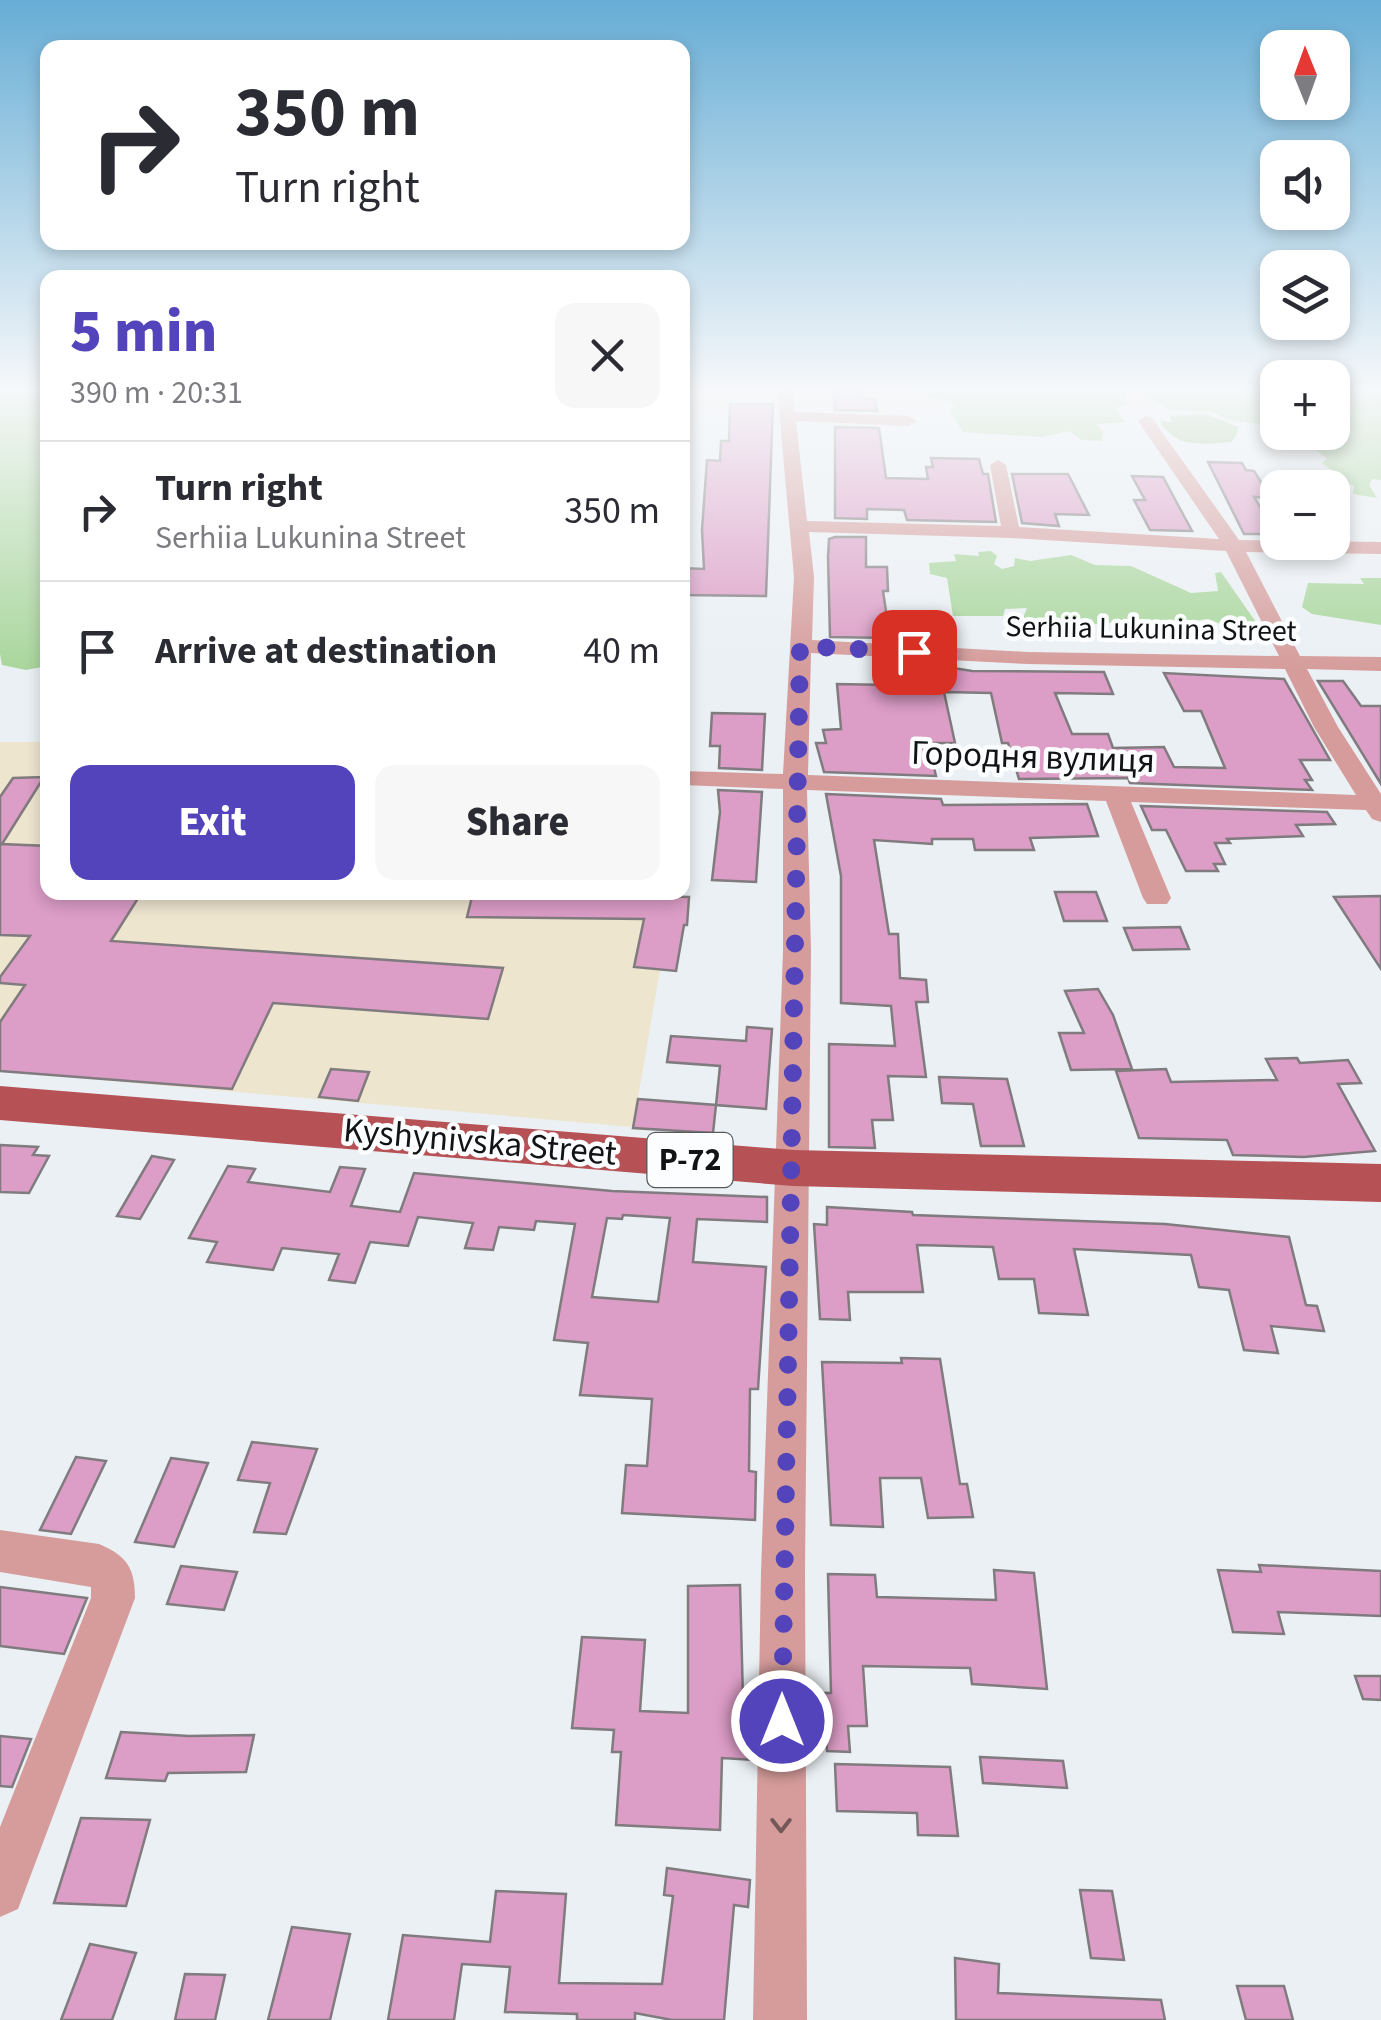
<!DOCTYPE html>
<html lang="en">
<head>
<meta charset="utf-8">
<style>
	body { margin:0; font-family:"Source Sans 3",sans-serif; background:#f7f7f7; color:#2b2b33; height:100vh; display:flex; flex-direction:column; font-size:38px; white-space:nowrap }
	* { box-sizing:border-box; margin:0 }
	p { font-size:32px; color:#7c7c81 }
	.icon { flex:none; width:55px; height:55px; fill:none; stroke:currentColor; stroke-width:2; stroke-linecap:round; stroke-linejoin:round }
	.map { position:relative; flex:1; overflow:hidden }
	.sheet { position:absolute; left:40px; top:270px; width:650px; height:630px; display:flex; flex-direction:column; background:#fff; border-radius:20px; box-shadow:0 5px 15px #0003 }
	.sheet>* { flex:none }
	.banner { position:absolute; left:40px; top:40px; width:650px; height:210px; border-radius:20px; box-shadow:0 5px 15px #0003; background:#fff; color:#2b2b33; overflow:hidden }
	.needle { width:65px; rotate:359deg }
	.controls { position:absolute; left:1260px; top:30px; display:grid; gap:20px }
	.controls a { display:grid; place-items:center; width:90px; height:90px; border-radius:20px; background:#fff; box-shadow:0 5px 15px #0003; font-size:50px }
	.pin { position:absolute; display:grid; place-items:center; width:85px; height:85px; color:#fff; margin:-42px; border-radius:20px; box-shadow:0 5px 15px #0006 }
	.me { position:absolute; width:110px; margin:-55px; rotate:0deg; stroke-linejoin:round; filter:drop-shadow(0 0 8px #0008) }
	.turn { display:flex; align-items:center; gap:35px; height:210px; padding:0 30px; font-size:45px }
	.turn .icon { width:130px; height:130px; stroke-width:2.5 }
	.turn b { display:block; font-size:70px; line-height:85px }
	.round { display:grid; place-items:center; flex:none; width:105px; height:105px; border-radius:20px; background:#f7f7f7 }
	.overview { display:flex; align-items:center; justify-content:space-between; height:170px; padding:0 30px }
	h1 { font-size:60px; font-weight:800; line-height:75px; color:#5444bc }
	.primary-button { display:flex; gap:20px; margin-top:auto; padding:20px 30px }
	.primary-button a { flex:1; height:115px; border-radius:20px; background:#5444bc; color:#fff; font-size:40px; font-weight:800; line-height:115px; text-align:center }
	.primary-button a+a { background:#f7f7f7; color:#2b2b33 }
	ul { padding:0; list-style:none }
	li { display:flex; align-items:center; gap:30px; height:140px; padding:0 30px; border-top:2px solid #e1e1e2 }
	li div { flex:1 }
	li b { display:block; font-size:38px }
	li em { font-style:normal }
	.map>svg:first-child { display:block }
</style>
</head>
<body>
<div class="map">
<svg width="1381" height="2020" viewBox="0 0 1381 2020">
	<rect width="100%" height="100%" fill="#ebf0f4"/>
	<path fill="#eee5cf" d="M0 742H47L48 892H673V896L689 897 687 925H670L668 952 679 953 676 971 660 970 633 1127 0 1071Z"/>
	<g fill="#a9d69c">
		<path d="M0 388H47V666L26 670 2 665 0 654Z"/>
		<path d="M905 388H1277V426L1229 420 1213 412 1171 410 1149 397 1130 392 1125 397 1127 404 1115 408 1125 422 1097 424 1103 432 1102 441 1082 440 1069 431 1042 437 963 432 950 411 956 405Z"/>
		<path d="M1333 388H1381V480L1372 479 1369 485 1377 498 1353 494 1354 486 1334 477 1335 473 1322 463 1327 459 1296 433 1332 432Z"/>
		<path d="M991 551 997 556 994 564 1002 569 1014 566 1015 558 1030 561 1071 555 1095 565 1131 566 1191 593 1218 591 1215 573 1221 572 1260 628 1256 633H1244L1208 619 1178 623 1144 619 1088 625 1028 624 1023 618 1027 608 1005 609 1003 616H953L947 578 930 574 929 563 956 561 954 554 979 556 978 552Z"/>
		<path d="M1360 578H1381V625L1312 614 1302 607 1308 583 1364 584Z"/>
	</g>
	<path fill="#9cc88f" d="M1207 414 1238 427 1237 434 1231 442C1202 444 1176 449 1160 421L1171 422 1170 416Z"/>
	<g fill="#dc9dc6" stroke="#807b7e" stroke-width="2.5" fill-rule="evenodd">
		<path d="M833 388H863L864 399H875L877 411 835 410Z"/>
		<path d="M730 404H773L766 596 682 595V568L704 569 702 530 707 460 720 461 721 441H729Z"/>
		<path d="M835 427 879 428 886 478 928 479 926 467H933L931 458 979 459 983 474H988L996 522 907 520 904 510 867 509V519L835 518Z"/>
		<path d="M1208 462 1242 463 1246 470 1254 471 1271 498 1254 497 1273 528H1265L1269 534H1244Z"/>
		<path d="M1012 474H1068L1089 515 1055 514 1059 526 1022 523Z"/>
		<path d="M1132 476 1163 477 1192 531 1150 530 1134 500H1145Z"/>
		<path d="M835 537H866V567H887L888 591H883L890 638 830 637 828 557 829 539Z"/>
		<path d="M887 661 947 664V667L972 671 1104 672 1113 694 1055 693 1072 734H1108L1113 748 1164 747 1174 767 1225 768 1201 711H1184L1164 673 1284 679 1330 760H1300L1312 780H1305L1312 790 1130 783 1128 778 1019 779 1008 743H1002L991 693 944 692 955 743H928L936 776 824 772 816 743H826L823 730 841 729 837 684 890 685Z"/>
		<path d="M1318 681H1343L1361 706H1381V784Z"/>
		<path d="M712 713 765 714 762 770 719 768 720 746H710Z"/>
		<path d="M44 777 2 844 48 846V892H142L111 941 503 968 488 1019 273 1003 232 1089 0 1071V1022L25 985 0 983V977L30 936 0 935V797L13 778Z"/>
		<path d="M718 790 762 792 756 882 712 880 720 812Z"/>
		<path d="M826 794 941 799 943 805 1087 804 1098 836 1030 838 1034 850H975L973 839H932V844L874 840 889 934H898L900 978 926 980 928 1002H916L926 1077 888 1076 893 1120H872L875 1148 829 1147V1044L895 1046 891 1006 841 1003V876Z"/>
		<path d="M1141 806 1327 812 1335 824 1296 825 1303 836 1227 839 1230 843H1215L1225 864H1214L1218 871H1186L1166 830H1152Z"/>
		<path d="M1055 892H1096L1107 921H1064Z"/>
		<path d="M473 893 689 897 687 925H684L676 971 634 967 644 919 467 917Z"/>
		<path d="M1381 896V969L1334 897Z"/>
		<path d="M1180 927 1189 949 1133 950 1124 928Z"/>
		<path d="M1098 989 1113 1015 1132 1069 1071 1070 1059 1033H1084L1065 991Z"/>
		<path d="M747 1027 772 1029 766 1109 716 1105 720 1066 667 1062 671 1036 746 1041Z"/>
		<path d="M1297 1058 1300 1063 1348 1060 1361 1083 1338 1084 1375 1151 1304 1157 1233 1155 1227 1140 1139 1138 1116 1071 1166 1069 1171 1082 1277 1080 1266 1059Z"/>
		<path d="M331 1069 369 1072 358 1101 319 1097Z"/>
		<path d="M939 1077 1007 1079 1024 1146H981L973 1104 942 1103Z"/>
		<path d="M638 1099 716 1105 713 1133 633 1128Z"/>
		<path d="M0 1145 38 1147 33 1155 49 1156 29 1193 0 1192Z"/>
		<path d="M152 1156 174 1160 140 1219 117 1216Z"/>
		<path d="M228 1166 255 1169 248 1182 330 1192 340 1167 365 1169 351 1206 400 1212 414 1173 612 1191 767 1197V1222L697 1219 693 1262 766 1267 758 1389H750L749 1471 756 1472 755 1520 622 1513 626 1465 647 1466 652 1399 580 1395 588 1343 554 1340 575 1224 536 1221 534 1230 499 1227 493 1250 465 1248 473 1223 418 1217 408 1246 370 1242 355 1283 329 1280 339 1254 282 1248 273 1270 207 1262 217 1242 189 1238ZM623 1215 670 1218 658 1302 592 1297 607 1218 622 1219Z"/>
		<path d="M827 1207 912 1212 913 1215 1165 1224 1289 1237 1306 1305 1317 1306 1324 1331 1271 1326 1278 1353 1244 1350 1229 1290 1199 1287 1191 1255 1074 1249 1088 1315 1039 1313 1034 1279H999L993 1247 917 1245 923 1292H848L850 1320 820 1319 814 1224 827 1225Z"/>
		<path d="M901 1358 940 1359 960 1484H967L973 1517 928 1518 921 1478H880L883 1527 831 1525 822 1362 902 1363Z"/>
		<path d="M252 1442 317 1449 286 1534 254 1532 270 1483 238 1480Z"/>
		<path d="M76 1457 106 1461 71 1534 40 1530Z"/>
		<path d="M171 1458 208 1463 174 1547 135 1542Z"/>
		<path d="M1259 1565 1381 1571V1616L1278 1612 1284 1634 1233 1632 1218 1570 1261 1572Z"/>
		<path d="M181 1566 237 1572 224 1610 167 1604Z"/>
		<path d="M994 1570 1034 1573 1047 1689 972 1684 970 1668 863 1666 867 1726H848L850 1752 827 1751 824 1693H831L828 1574 875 1575 877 1597 996 1600Z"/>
		<path d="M740 1585 743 1699 755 1700 754 1760 722 1758 720 1830 616 1825 621 1752H612L614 1730 572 1728 582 1637 645 1640 640 1711 688 1713V1586Z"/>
		<path d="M0 1587 87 1598 64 1654 0 1646Z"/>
		<path d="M1355 1676H1381V1700L1363 1699Z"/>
		<path d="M121 1732 189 1736 254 1735 246 1772 168 1773 165 1781 106 1778Z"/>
		<path d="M0 1736 31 1739 12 1787 0 1786Z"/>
		<path d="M980 1757 1063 1761 1067 1788 983 1783Z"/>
		<path d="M835 1764 950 1767 958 1836 918 1835 917 1813 837 1811Z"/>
		<path d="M81 1818 150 1820 126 1906 54 1903Z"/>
		<path d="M667 1868 750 1880 748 1907 734 1905 724 2020H672L635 2013V2020H577V2014L505 2012 510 1967 462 1964 454 2020H388L403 1935 490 1942 496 1891 566 1894 559 1983 662 1984 673 1896 664 1895Z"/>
		<path d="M1080 1890 1112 1891 1124 1960 1091 1958Z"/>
		<path d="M292 1927 350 1934 330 2020H268Z"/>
		<path d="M90 1944 136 1953 112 2020H61Z"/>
		<path d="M955 1958 999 1964 998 1993 1161 2000 1165 2020H956Z"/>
		<path d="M185 1974 225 1975 215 2020H175Z"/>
		<path d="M1237 1986H1284L1293 2020H1246Z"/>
	</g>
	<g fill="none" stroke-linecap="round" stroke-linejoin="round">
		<g fill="#d59c9b" fill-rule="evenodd">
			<path d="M777 388H792L795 412 909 416 917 421 909 426 796 421 807 521 1001 526 990 465 998 460 1006 465 1019 527 1219 539 1138 421 1146 416 1152 418 1239 540 1381 542V554L1246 552 1300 656 1381 657V671L1307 669 1338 727 1381 794V822L1372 819 1366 810 1131 802 1171 898 1167 904H1147L1143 898 1106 801 807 790 811 951 805 1572 807 2020H753L761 1572 783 951V789L682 785V771L783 774 794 577ZM809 532 1011 538 1226 551 1279 656 1028 652 812 640 814 577ZM811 653 1028 664 1285 669 1314 727 1356 795 808 775Z"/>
			<path d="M0 1530 99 1544C127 1556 135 1568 135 1598L18 1909 0 1917V1827L91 1598V1587L0 1572Z"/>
		</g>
		<path fill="#b65255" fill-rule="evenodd" d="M0 1086 793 1150 1381 1164V1202L793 1186 0 1120Z"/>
	</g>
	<defs><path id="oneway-chevron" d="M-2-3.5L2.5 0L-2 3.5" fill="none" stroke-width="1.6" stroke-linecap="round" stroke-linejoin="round" transform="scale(2.5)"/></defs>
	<use stroke="#735858" href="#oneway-chevron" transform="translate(781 1825) rotate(90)"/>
	<linearGradient id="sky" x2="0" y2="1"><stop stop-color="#67add5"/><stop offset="0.58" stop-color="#f6f8fa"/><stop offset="1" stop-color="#f6f8fa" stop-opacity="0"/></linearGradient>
	<rect width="1381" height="671" fill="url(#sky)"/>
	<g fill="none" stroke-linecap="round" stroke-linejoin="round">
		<path stroke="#5444bc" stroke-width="18" stroke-dasharray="0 32.4" d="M782 1721 800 646 914 652"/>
	</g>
	<g text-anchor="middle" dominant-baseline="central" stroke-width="9" stroke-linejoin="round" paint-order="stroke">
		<g font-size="30" fill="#111314" stroke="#fbfdfe">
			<text transform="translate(1151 629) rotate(1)">Serhiia Lukunina Street</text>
		</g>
		<rect fill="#fbfdfe" stroke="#57595a" stroke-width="2.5" x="647.5" y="1133" width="85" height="54" rx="8"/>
		<g font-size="32" font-weight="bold" fill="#111314">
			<text x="690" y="1160">Р-72</text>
		</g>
		<g font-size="35" fill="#111314" stroke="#fbfdfe">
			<text transform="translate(1033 757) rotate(2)">Городня вулиця</text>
			<text transform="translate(480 1142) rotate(5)">Kyshynivska Street</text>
		</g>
	</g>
</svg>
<div class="controls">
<a><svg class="needle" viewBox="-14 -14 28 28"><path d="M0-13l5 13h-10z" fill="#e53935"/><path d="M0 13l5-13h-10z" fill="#7c7c81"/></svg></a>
<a><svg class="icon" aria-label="sound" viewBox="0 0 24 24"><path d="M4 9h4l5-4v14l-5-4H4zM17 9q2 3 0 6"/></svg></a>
<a><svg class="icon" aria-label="layers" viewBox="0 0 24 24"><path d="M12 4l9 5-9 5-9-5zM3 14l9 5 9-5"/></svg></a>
<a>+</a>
<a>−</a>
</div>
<div class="pin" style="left:914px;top:652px;background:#d93025"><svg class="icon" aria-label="arrive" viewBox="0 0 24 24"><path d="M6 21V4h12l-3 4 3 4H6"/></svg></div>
<svg class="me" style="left:782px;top:1721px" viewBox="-20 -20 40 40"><circle r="17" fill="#5444bc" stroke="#fff" stroke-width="3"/><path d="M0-11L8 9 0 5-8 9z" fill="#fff"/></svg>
<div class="banner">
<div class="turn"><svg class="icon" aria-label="right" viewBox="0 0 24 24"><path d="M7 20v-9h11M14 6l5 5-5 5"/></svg><div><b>350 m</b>Turn right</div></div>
</div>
<section class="sheet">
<div class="overview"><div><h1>5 min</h1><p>390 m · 20:31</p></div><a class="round"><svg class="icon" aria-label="close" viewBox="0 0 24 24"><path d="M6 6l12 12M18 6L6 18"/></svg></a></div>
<ul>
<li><svg class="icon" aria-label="right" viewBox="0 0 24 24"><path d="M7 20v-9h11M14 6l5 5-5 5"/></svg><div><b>Turn right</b><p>Serhiia Lukunina Street</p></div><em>350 m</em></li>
<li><svg class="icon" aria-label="arrive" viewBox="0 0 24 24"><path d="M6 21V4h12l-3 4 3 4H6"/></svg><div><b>Arrive at destination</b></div><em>40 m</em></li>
</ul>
<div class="primary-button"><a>Exit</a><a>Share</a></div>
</section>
</div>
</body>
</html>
